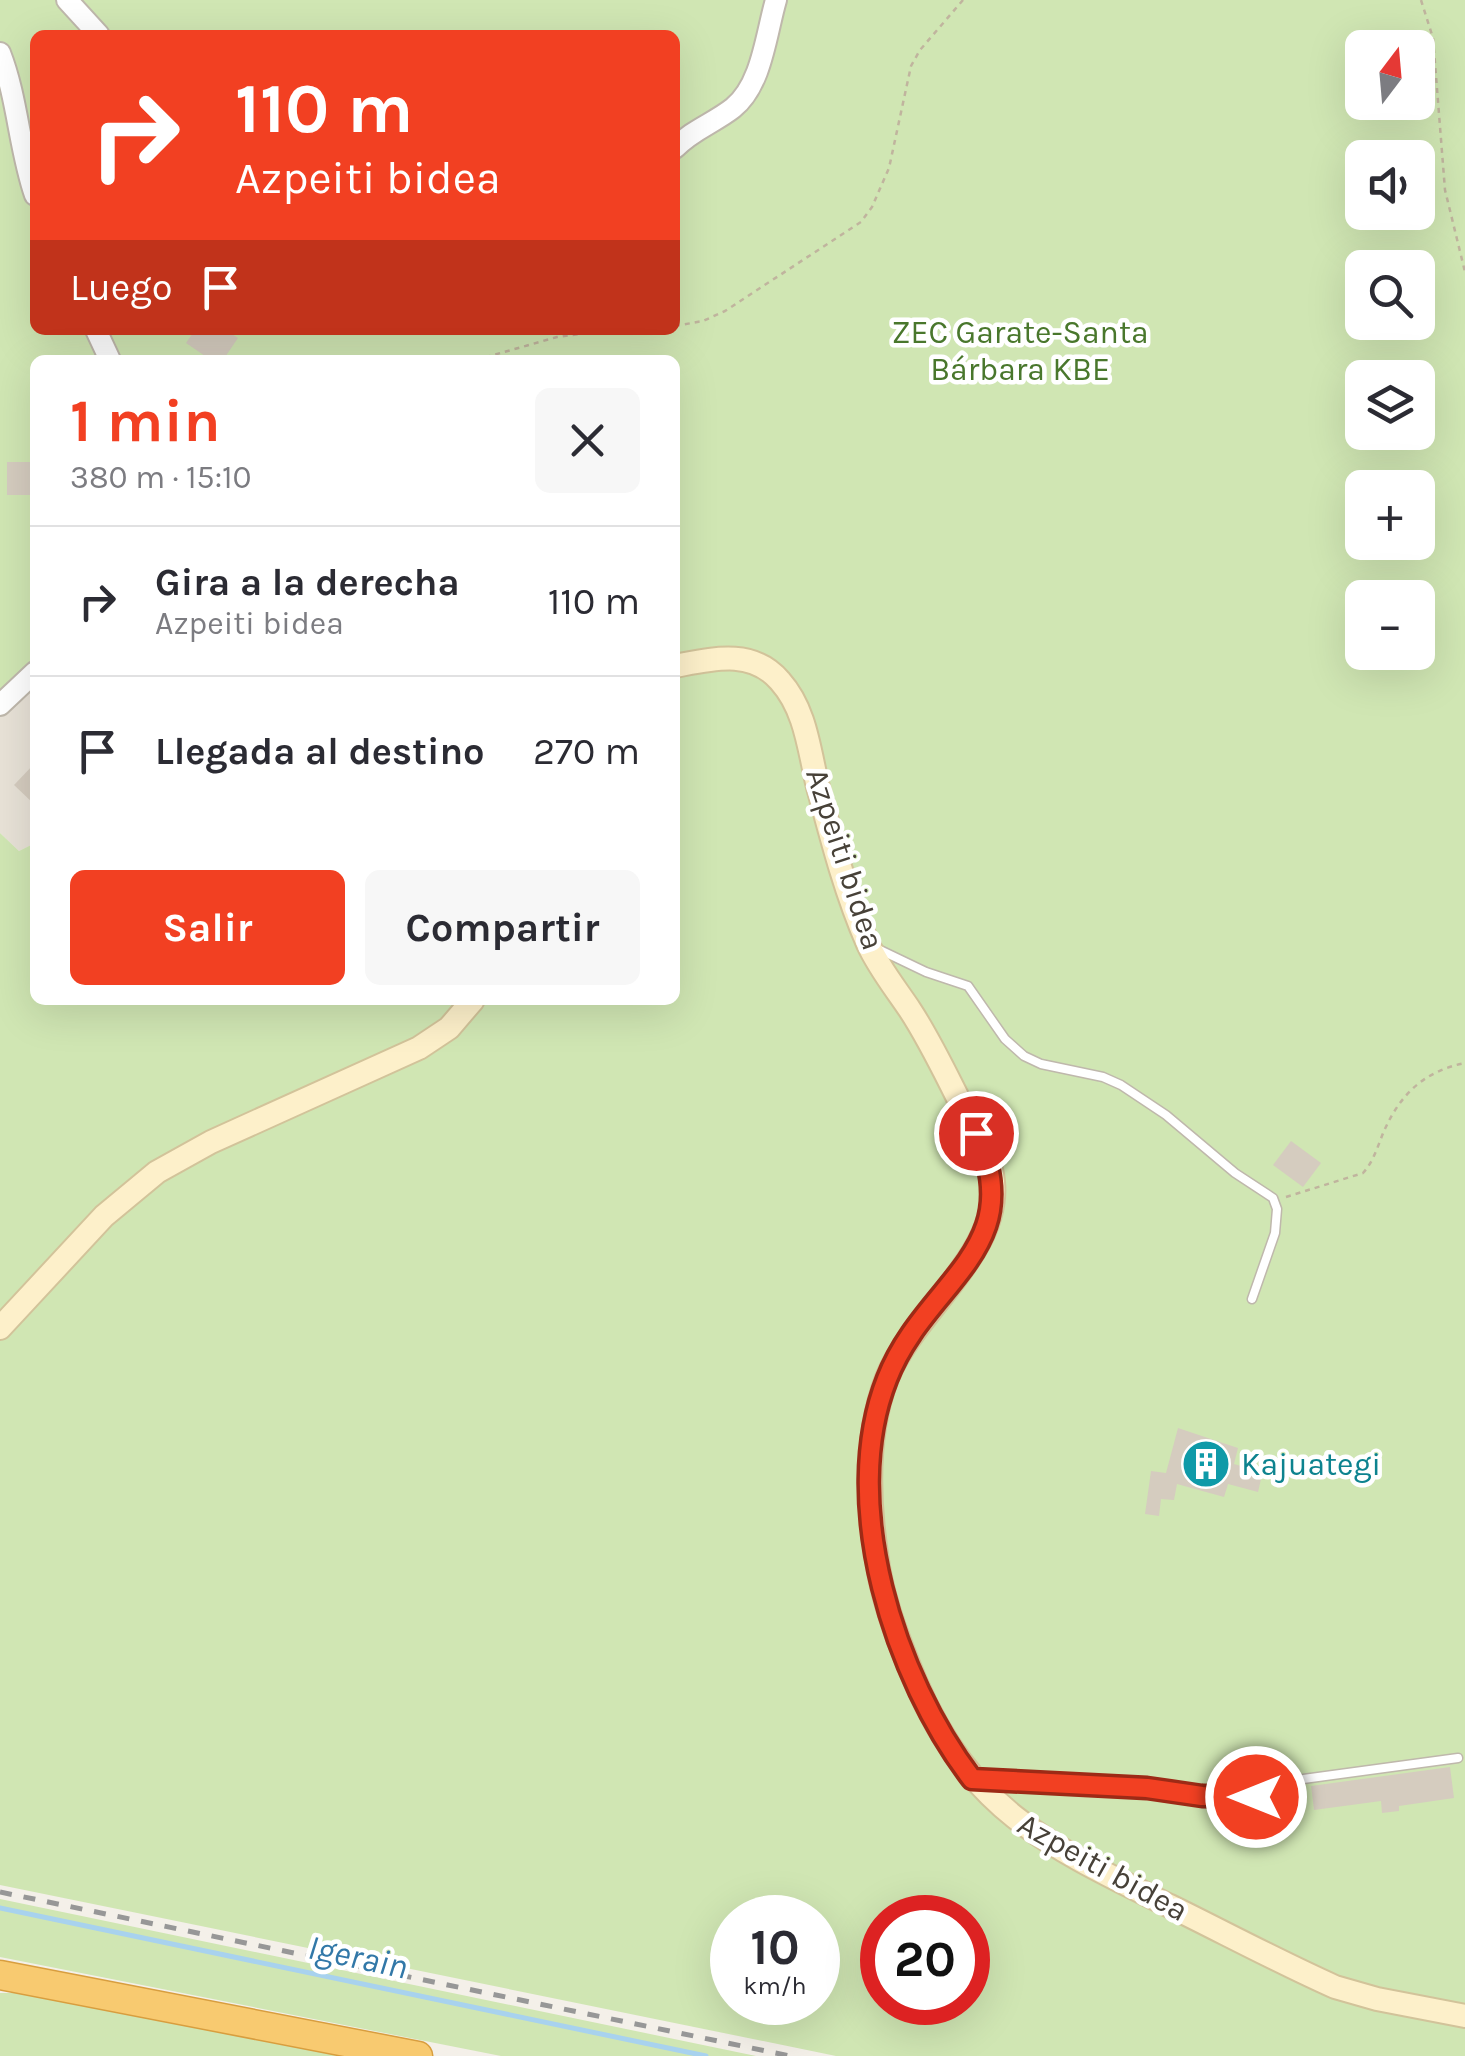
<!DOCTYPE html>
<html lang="es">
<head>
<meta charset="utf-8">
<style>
	body { margin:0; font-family:Karla,sans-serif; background:#f7f7f7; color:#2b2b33; height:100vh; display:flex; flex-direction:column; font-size:38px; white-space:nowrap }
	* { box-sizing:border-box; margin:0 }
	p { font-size:32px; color:#7c7c81 }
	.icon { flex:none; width:55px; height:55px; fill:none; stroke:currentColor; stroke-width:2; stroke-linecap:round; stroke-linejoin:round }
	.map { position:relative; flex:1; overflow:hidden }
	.details { position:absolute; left:30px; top:355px; width:650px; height:650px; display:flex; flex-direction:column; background:#fff; border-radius:15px; box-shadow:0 10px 40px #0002 }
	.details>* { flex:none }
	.banner { position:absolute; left:30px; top:30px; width:650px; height:305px; border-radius:15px; box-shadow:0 10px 40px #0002; background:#f24022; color:#fff; overflow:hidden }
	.needle { width:65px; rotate:16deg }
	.tools { position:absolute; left:1345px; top:30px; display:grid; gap:20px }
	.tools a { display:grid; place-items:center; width:90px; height:90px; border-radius:15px; background:#fff; box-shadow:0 10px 40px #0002; font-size:50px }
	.speed { position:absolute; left:710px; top:1895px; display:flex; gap:20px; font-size:50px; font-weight:700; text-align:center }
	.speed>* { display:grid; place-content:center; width:130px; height:130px; border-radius:50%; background:#fff; box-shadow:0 10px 40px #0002; line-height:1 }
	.speed small { font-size:25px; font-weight:400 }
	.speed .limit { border:15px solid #d22; background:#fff; color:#111 }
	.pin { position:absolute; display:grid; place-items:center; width:85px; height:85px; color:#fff; margin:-42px; border:5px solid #fff; border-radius:50%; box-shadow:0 2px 10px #0007 }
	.me { position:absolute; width:110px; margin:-55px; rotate:270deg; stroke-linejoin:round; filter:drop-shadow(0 0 8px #0008) }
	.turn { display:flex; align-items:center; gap:35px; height:210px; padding:0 40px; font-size:45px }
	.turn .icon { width:130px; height:130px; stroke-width:2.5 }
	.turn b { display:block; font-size:70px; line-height:85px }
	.then { display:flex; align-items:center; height:95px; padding:0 40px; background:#0003; gap:20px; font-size:38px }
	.round { display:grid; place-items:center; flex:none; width:105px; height:105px; border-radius:15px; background:#f7f7f7 }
	.overview { display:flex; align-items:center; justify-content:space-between; height:170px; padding:0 40px }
	h1 { font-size:60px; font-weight:700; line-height:75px; color:#f24022 }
	.action { display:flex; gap:20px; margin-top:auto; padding:20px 40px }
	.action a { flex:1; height:115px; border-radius:15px; background:#f24022; color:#fff; font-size:40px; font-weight:700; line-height:115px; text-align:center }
	.action a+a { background:#f7f7f7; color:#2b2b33 }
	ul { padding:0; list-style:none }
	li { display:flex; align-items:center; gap:30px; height:150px; padding:0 40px; border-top:2px solid #e1e1e2 }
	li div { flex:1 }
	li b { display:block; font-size:38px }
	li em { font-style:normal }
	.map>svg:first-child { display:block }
</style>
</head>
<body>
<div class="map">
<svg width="1465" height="2056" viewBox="0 0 1465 2056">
	<rect width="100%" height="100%" fill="#f4f0e9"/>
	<path fill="#e8e2d7" d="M35 672V843L19 851 0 833V705Z"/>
	<g fill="#d0e6b3" fill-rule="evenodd">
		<path d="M0 0H1465V2056H836L0 1885V833L19 851 35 843V1000H675V360H35V672L0 705ZM35 35H675V330H35ZM1362 48H1418V102H1362ZM1362 158H1418V212H1362ZM1362 268H1418V322H1362ZM1362 378H1418V432H1362ZM1362 488H1418V542H1362ZM1362 598H1418V652H1362ZM732 1918H818V2002H732ZM882 1918H968V2002H882Z"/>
		<path d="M0 1899 756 2056H501L0 1957Z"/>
		<path d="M0 1993H26L352 2056H0Z"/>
	</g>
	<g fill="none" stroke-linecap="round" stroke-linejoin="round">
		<path stroke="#a8d2ee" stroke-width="5" d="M0 1908 706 2056"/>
	</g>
	<g fill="#d5ccbf">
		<path d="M195 330H226L238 338 223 360H211L186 343Z"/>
		<rect x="7" y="462" width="24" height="33"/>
		<path d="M35 763V805L14 785Z"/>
		<path d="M1291 1141 1321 1163 1303 1187 1273 1165Z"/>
		<path d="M1178 1428 1238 1448 1234 1464 1259 1471 1257 1477 1261 1479 1258 1492 1228 1484 1224 1497 1177 1484 1174 1500 1161 1499 1159 1516 1145 1514 1151 1471 1166 1473Z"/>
		<path d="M1450 1767 1454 1798 1399 1806V1811L1382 1813 1381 1801 1314 1810 1311 1786Z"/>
	</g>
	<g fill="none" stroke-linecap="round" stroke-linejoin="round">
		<g stroke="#bfb8ac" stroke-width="11">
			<g id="service">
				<path d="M878 949 926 972 968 986 1005 1039 1024 1056 1041 1064 1103 1077 1121 1085 1166 1115 1235 1173 1273 1198 1277 1209 1275 1233 1252 1299"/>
				<path d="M982 1779 1147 1788 1217 1797 1267 1795 1296 1780 1458 1758"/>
			</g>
		</g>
		<g stroke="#bfb8ac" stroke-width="24">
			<g id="tertiary">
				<path d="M67 0 99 35"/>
				<path d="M0 53C18 99 19 149 35 195"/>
				<path d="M675 148C692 130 714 123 733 108 762 85 766 34 776 0"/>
				<path d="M96 330 110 360"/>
				<path d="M0 705 35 672"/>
			</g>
		</g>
		<g stroke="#d2c39a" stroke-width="26">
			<g id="secondary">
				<path d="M675 666C712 659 752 648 780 681 806 710 809 750 818 787 832 840 846 894 868 944 879 968 896 989 910 1010 931 1042 947 1077 964 1110 976 1133 991 1156 993 1182 1000 1254 913 1313 887 1378 864 1437 868 1506 878 1567 885 1607 900 1645 916 1683 972 1812 1051 1847 1170 1906 1225 1933 1279 1962 1335 1987L1377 1999 1465 2016"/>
				<path d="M0 1328 104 1216 157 1172 211 1142 419 1048 449 1028 473 1000"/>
			</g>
		</g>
		<g stroke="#d89e3f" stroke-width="31">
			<path id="motorway" d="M0 1975 418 2056"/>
		</g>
		<g stroke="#c0b49e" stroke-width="2.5" stroke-dasharray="5 5" stroke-linecap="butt">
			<path d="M1421 0 1433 38 1445 190 1465 272"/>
			<path d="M675 326 703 321 725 311 861 222 872 207 889 168 911 66 920 50 963 0"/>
			<path d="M476 360 557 337 610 330"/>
			<path d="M1286 1197 1363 1173C1374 1161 1378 1145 1384 1131 1401 1093 1425 1071 1465 1063"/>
		</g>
		<use href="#service" stroke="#fff" stroke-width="8"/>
		<use href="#tertiary" stroke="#fff" stroke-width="20"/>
		<use href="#secondary" stroke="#fdf0ca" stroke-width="22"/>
		<use href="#motorway" stroke="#f8ca70" stroke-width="28"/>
		<path stroke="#979797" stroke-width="5" stroke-dasharray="12 12" stroke-linecap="butt" d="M0 1892 790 2056"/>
	</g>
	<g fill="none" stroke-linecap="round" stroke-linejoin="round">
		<g stroke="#9d2a16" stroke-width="25">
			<path id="route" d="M976 1133C1031 1250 924 1282 887 1379 838 1503 895 1678 972 1779L1147 1788 1202 1796 1256 1797"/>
		</g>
		<use href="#route" stroke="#f24022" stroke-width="18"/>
	</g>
	<defs>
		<g id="building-disc" transform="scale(2.5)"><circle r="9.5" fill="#0f9aa8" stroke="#fff"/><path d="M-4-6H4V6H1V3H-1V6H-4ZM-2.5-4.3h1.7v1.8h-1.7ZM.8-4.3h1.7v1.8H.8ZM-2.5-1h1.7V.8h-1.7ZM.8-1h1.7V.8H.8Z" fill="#fff"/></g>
	</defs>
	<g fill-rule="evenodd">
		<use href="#building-disc" x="1206" y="1464"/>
	</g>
	<g text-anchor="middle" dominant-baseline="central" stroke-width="9" stroke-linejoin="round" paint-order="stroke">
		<g font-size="32" fill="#49772c" stroke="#fff">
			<text x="1020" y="332">ZEC Garate-Santa<tspan x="1020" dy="37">Bárbara KBE</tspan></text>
		</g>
		<g font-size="32" fill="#474138" stroke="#fff">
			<text transform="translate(845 859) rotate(72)">Azpeiti bidea</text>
			<text transform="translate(1103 1867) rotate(29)">Azpeiti bidea</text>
		</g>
		<g font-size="32" fill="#0d838f" stroke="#fff" text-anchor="start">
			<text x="1241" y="1464">Kajuategi</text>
		</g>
		<g font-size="35" font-style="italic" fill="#3278a8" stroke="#fff">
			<text transform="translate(358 1957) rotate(12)">Igerain</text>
		</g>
	</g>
</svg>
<div class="tools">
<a><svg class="needle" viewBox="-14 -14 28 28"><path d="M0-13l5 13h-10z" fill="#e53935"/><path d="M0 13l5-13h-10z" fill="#7c7c81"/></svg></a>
<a><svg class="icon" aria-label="sound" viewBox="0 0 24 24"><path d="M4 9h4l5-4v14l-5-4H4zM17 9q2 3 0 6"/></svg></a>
<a><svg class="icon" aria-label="search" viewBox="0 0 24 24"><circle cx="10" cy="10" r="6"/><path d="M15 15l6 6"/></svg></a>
<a><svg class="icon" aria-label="layers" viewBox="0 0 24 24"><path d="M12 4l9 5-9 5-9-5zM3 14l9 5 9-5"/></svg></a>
<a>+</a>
<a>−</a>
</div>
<div class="speed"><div>10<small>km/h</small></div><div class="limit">20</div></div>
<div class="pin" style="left:976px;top:1133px;background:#d93025"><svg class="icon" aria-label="arrive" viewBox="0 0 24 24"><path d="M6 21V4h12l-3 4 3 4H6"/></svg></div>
<svg class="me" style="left:1256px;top:1797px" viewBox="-20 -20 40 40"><circle r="17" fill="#f24022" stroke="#fff" stroke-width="3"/><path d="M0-11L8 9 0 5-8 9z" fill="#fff"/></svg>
<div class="banner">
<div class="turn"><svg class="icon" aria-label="right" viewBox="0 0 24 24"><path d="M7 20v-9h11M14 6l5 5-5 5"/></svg><div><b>110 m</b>Azpeiti bidea</div></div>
<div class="then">Luego<svg class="icon" aria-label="arrive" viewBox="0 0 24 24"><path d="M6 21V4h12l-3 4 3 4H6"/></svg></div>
</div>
<section class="details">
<div class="overview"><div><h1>1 min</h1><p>380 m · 15:10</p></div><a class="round"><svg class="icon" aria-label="close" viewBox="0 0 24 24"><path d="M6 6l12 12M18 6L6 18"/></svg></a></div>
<ul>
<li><svg class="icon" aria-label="right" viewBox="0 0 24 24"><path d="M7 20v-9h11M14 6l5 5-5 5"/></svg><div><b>Gira a la derecha</b><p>Azpeiti bidea</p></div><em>110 m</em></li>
<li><svg class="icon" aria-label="arrive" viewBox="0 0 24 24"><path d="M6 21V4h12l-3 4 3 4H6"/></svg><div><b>Llegada al destino</b></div><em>270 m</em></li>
</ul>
<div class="action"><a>Salir</a><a>Compartir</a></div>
</section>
</div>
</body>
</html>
